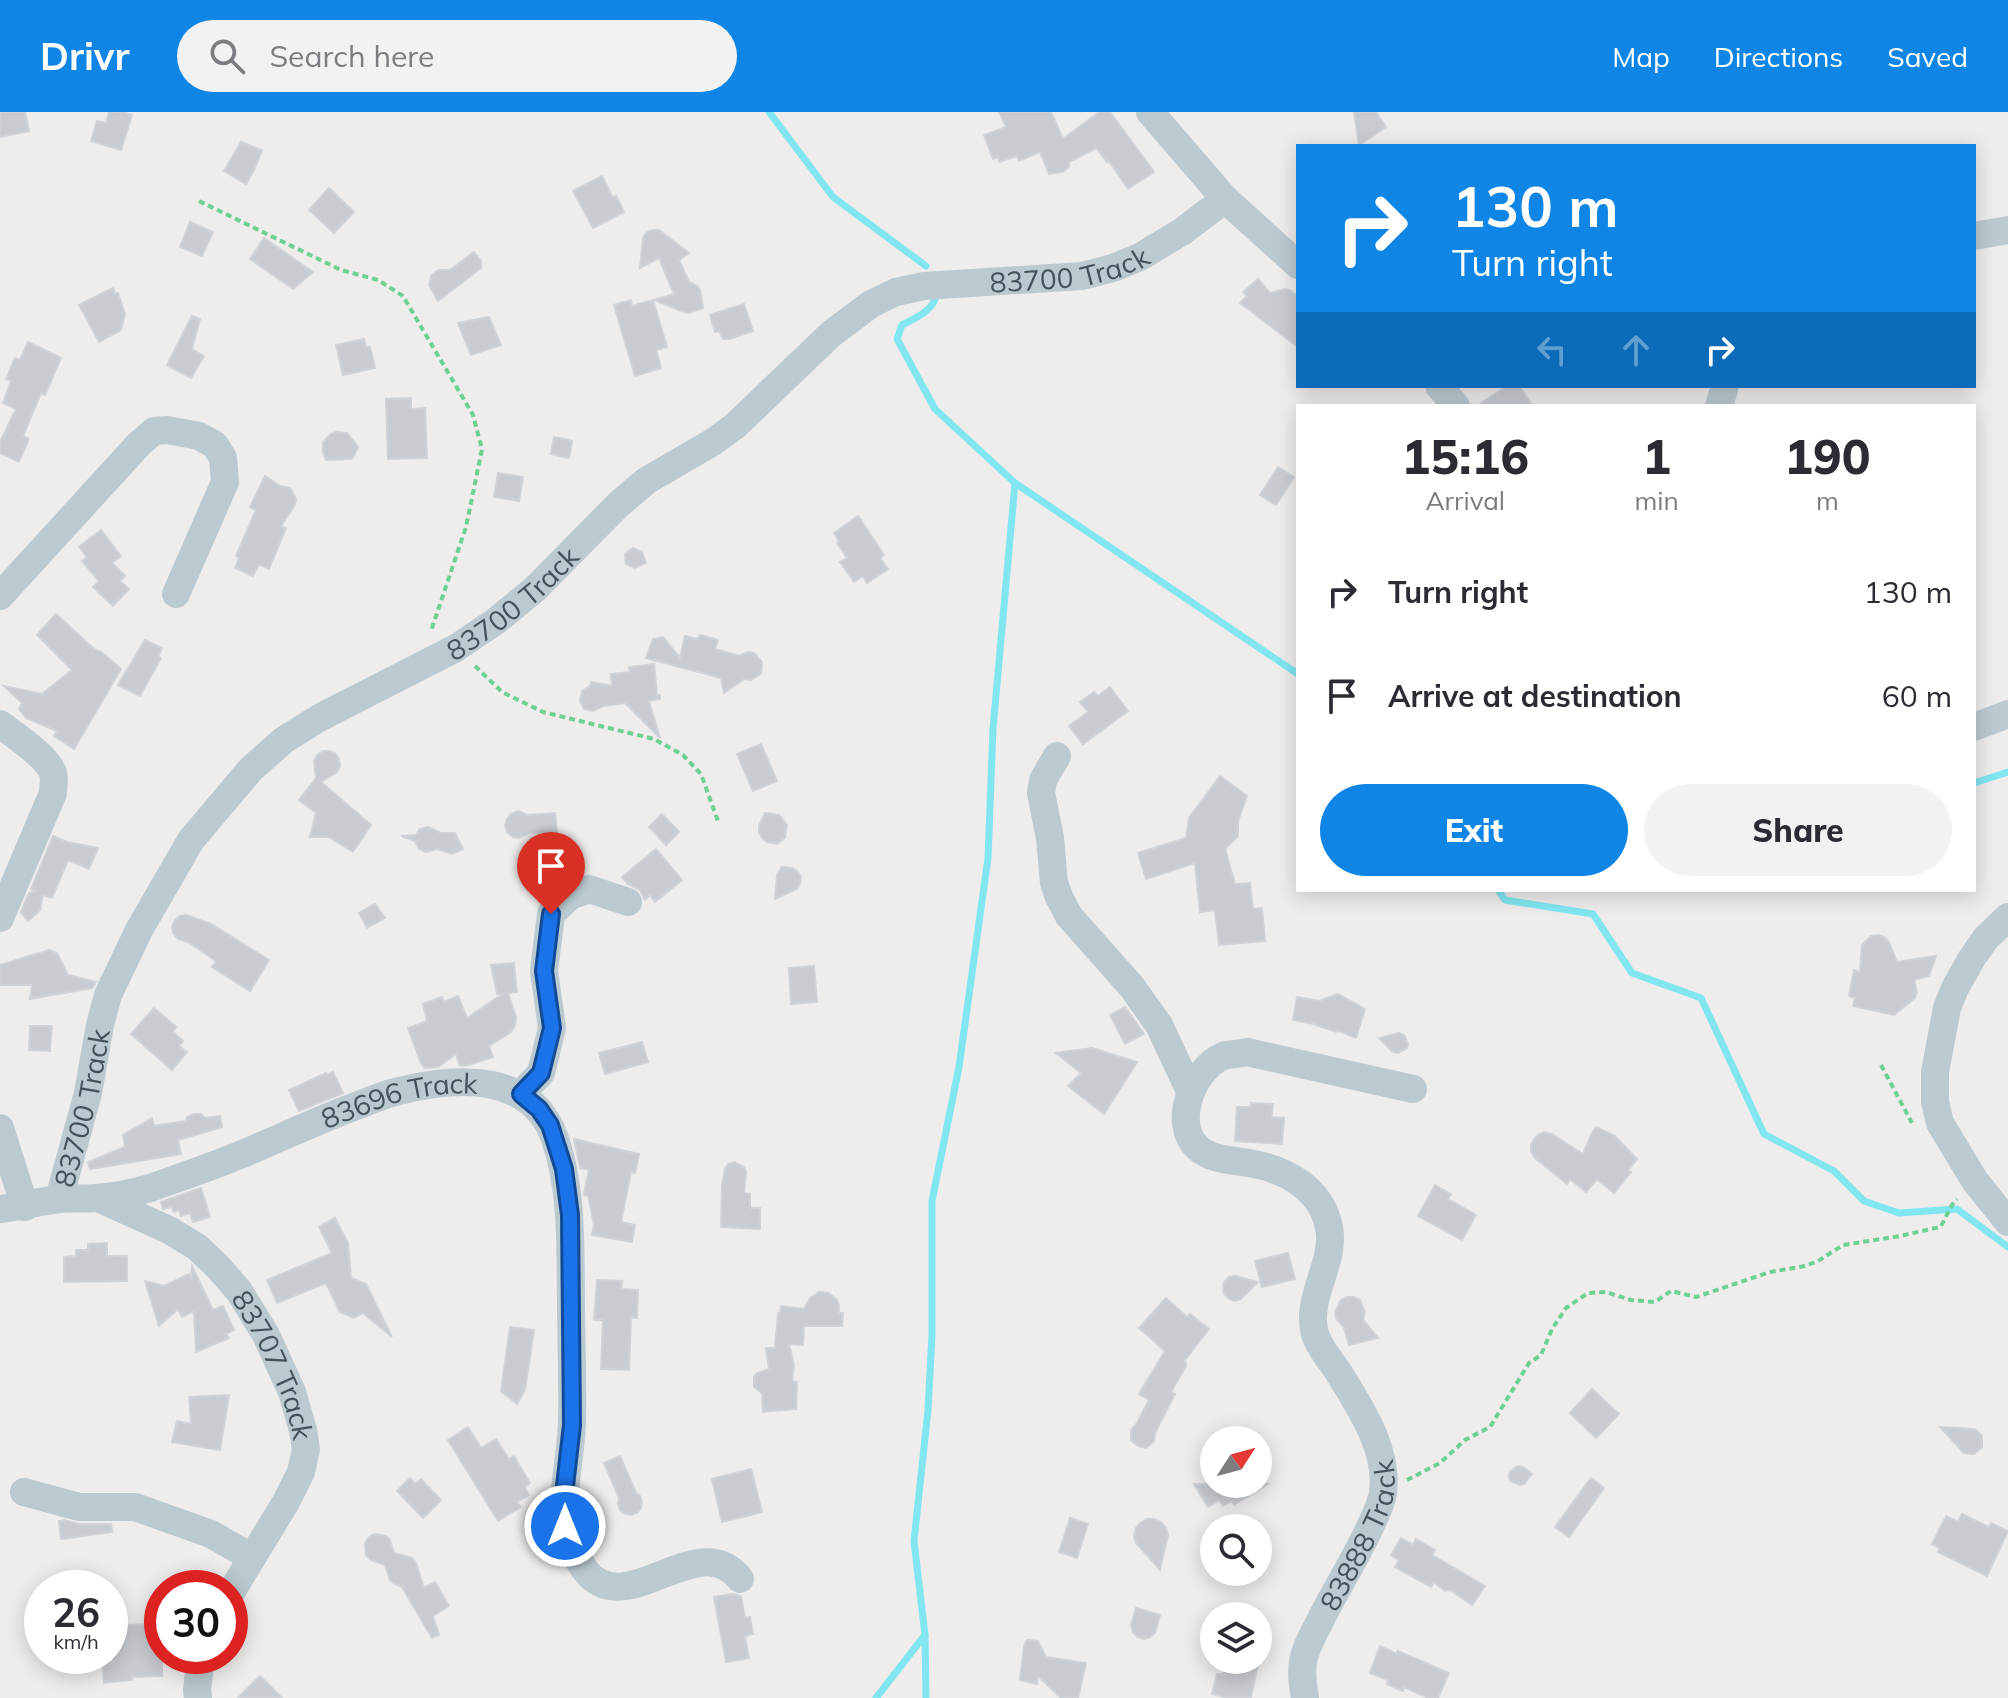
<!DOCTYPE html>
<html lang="en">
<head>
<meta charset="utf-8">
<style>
	body { margin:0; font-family:Mulish,sans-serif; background:#f2f2f3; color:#2b2b33; height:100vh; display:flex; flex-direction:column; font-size:30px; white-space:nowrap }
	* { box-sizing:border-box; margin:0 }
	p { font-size:26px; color:#7c7c81 }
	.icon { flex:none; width:44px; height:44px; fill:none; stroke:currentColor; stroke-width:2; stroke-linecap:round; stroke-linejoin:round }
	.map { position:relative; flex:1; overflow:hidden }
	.drawer { position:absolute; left:1296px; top:292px; width:680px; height:488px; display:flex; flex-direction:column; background:#fff; border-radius:0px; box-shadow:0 4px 20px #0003 }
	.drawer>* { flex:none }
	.banner { position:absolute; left:1296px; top:32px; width:680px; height:244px; border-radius:0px; box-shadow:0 4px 20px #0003; background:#0f86e6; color:#fff; overflow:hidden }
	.needle { width:52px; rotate:54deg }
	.fabs { position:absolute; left:1200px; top:1314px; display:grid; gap:16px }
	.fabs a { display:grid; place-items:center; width:72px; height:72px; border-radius:50%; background:#fff; box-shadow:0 4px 20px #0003; font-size:40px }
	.speed { position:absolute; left:24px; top:1458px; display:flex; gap:16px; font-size:40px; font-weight:700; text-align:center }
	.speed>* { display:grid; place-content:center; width:104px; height:104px; border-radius:50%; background:#fff; box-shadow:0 4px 20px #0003; line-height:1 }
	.speed small { font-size:20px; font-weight:400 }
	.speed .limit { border:12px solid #d22; background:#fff; color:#111 }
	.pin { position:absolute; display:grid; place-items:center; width:68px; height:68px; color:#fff; margin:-82px -34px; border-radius:50% 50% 50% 0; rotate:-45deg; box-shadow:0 0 8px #0007 }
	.pin .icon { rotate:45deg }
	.me { position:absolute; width:88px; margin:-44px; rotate:0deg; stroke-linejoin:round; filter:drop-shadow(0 0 6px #0008) }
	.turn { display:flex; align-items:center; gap:28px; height:168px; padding:0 24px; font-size:36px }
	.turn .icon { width:104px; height:104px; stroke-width:2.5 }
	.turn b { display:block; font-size:56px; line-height:68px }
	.lanes { display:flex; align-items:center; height:76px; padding:0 24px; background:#0003; justify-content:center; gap:40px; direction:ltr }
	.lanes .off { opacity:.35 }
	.eta { display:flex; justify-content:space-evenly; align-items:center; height:136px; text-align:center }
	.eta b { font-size:48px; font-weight:800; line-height:56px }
	.primary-button { display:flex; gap:16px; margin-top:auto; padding:16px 24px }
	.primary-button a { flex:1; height:92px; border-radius:48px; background:#0f86e6; color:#fff; font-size:32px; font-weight:800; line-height:92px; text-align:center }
	.primary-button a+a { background:#f2f2f3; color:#2b2b33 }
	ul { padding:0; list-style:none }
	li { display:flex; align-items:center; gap:24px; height:104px; padding:0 24px }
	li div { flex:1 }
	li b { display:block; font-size:30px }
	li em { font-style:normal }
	header { display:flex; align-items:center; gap:48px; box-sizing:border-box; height:112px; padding:0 40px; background:#0f86e6; color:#fff }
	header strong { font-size:38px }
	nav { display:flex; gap:44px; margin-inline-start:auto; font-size:28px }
	.search { width:560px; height:72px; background:#f2f2f3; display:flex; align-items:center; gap:20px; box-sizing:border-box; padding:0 28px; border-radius:44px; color:#7c7c81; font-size:30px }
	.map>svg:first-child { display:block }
</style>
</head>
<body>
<header>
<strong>Drivr</strong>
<div class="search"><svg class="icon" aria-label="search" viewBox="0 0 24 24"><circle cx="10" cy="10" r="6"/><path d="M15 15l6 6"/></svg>Search here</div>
<nav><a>Map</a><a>Directions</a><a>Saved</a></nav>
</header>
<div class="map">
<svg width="2008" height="1586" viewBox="0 0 2008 1586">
	<rect width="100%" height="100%" fill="#efecec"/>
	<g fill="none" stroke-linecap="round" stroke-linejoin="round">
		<g stroke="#81e6f0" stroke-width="7">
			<path d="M769 0 833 85 926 154"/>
			<path d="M937 182C933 199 916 206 902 213L897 227 935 297 1015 371 1298 562"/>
			<path d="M1974 671 2008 660"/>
			<path d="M1498 778 1505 788 1593 802 1632 861 1701 886 1764 1022 1834 1059 1864 1089 1899 1101 1957 1097 2008 1135"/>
			<path d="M876 1586 925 1523"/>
			<path d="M926 1586 925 1523 914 1429 928 1298 932 1223V1089L959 955 988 746 993 617 1015 371"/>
		</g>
	</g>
	<g fill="#c8ccd1" stroke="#cfd3d8" stroke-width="2">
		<path d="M0 0H25L29 19 0 25Z"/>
		<path d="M109 0H122L132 3 121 38 91 29 97 9 106 11Z"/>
		<path d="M999 0H1051L1063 27 1099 0H1110L1154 60 1128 77 1109 49 1107 50 1096 36 1069 50V55L1062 60 1049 62 1040 40 1019 49 1017 44 999 50 998 45 993 47 984 23 1006 15Z"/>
		<path d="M1354 0H1376L1386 15 1359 33Z"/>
		<path d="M241 30 262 38 254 58 246 72 224 59Z"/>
		<path d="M602 64 613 86 616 84 624 100 593 116 573 79Z"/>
		<path d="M329 76 354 100 334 121 309 98Z"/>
		<path d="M190 110 213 120 202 144 180 135Z"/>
		<path d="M653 118H659L689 141 679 148 689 170 697 174 700 178 703 196 689 201 684 200 654 188 674 182 659 146 640 156 643 126 647 120Z"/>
		<path d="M264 126 313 160 293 177 250 147Z"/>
		<path d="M474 140 481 149V156L438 189 429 173 431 164 438 158H450Z"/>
		<path d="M1258 167 1270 181 1284 177 1290 178 1298 185V235L1240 191 1247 184 1243 180Z"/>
		<path d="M113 176 115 182 118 181 125 202 121 218 99 230 79 193Z"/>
		<path d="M631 188 632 194 653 188 667 235 656 238 661 256 635 264 614 193Z"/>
		<path d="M744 192 753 219 729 227H723L719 219 715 220 710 203Z"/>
		<path d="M192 204 200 207 192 237 204 244 191 266 167 253Z"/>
		<path d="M489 205 501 233 471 243 458 211Z"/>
		<path d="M364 227 366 235H370L375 256 343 263 336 233Z"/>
		<path d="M28 230 61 246 45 283 41 281 23 324 29 327 19 350 0 341V330L16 297 3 291 11 269 6 267 15 246 20 248Z"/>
		<path d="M1507 274H1519L1533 294H1477Z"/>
		<path d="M411 286V297L425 296 427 346 388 347 386 287Z"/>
		<path d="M336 320 347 321 358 335 352 347 326 348 323 341V330L331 322Z"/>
		<path d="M554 325 572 329 569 346 551 342Z"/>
		<path d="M1278 355 1294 365 1276 393 1260 383Z"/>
		<path d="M498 361 523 365 519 389 494 385Z"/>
		<path d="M265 364 280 374 290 376 296 387 295 393 281 414 286 416 269 457 259 452 253 464 235 456 239 446 236 444 256 398 250 395Z"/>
		<path d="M858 404 884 443 880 446 888 457 867 471 863 464 854 470 840 450 847 446 837 431 839 429 834 421Z"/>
		<path d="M101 418 121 444 112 451 125 464 120 469 129 477 113 494 93 475 99 469 82 449 87 445 79 435Z"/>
		<path d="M633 436 642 440 646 451 635 456 626 452 625 442Z"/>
		<path d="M56 502 95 538 101 540 121 557 74 637 54 624 57 619 26 606 19 597 22 591 4 574 42 582 72 558 37 523Z"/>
		<path d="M700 523 718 528 715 537 739 544 748 540 754 541 762 550 761 562 751 568 744 567 724 581 721 566 646 546 653 527 663 525 680 546 685 524 698 527Z"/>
		<path d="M145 528 162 536 158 544 161 546 140 584 118 573Z"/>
		<path d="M654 552 657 583H660V587L649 589 660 626 625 591 603 594 593 599 584 597 580 589 582 579 590 574 591 570 612 574 611 562 630 560 629 555Z"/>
		<path d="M1110 575 1128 599 1083 632 1069 614 1088 600 1080 590 1094 580 1098 584Z"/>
		<path d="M761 632 777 669 753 679 737 642Z"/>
		<path d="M323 639H329L335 641 339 647 340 654 337 660 321 670 371 713 353 740 329 725H310L316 701 299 688 316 666 314 649 317 643Z"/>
		<path d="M1220 664 1247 684 1238 709V724L1225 737 1235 772 1250 771 1253 797 1262 796 1265 829 1219 833 1215 798 1200 800 1195 751 1146 767 1138 741 1186 726 1189 706Z"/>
		<path d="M518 699 527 703 555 701 557 720 529 721 519 726 513 725 507 720 505 713 507 707 511 702Z"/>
		<path d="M765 701 779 703 787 713 785 726 777 732 767 730 762 726 759 720V714Z"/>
		<path d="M662 702 679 720 666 733 649 715Z"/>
		<path d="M428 715 441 721H455L463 737 452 742 437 737 426 740 419 737 415 729 401 724 416 723 420 717Z"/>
		<path d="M53 724 67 730 98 736 89 757 68 748 52 786 43 783 40 798 28 809 21 800 29 781 34 779 31 777Z"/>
		<path d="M656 737 682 768 655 790 650 783 645 788 640 778 628 772 622 765Z"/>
		<path d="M782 755 792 756 798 760 801 765 800 772 797 777 775 787 777 763Z"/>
		<path d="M375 792 385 806 367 816 359 801Z"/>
		<path d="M186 803 211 812 269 848 250 879 212 855 216 849 188 830 178 827 173 821 172 815 175 808 180 804Z"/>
		<path d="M1878 823 1884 825 1889 830 1897 850 1936 844 1929 864 1914 868 1917 880 1915 886 1894 903 1853 894 1855 886 1849 884 1854 858 1860 860 1862 833 1871 824Z"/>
		<path d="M49 838 57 841 68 863 96 870 92 876 30 887 32 873H0V853Z"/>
		<path d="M514 851 517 880 508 881 516 905 515 913 511 920 489 934 493 945 468 953 460 954 456 942 438 955 424 956 421 951 408 916 427 909 423 892 442 885 444 890 458 884 467 906 504 881 497 882 491 853Z"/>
		<path d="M814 854 817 890 791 892 789 856Z"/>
		<path d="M1338 882 1365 897 1356 926 1337 918V920L1314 912 1293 908 1297 885 1319 889Z"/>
		<path d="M1125 895 1144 922 1125 932 1110 903Z"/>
		<path d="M154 896 176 915 173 920 183 929 179 934 187 940 172 958 131 922Z"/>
		<path d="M30 914H52L50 939 29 938Z"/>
		<path d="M1399 921 1404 923 1408 932 1407 936 1398 941 1393 940 1379 926Z"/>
		<path d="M642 930 648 950 605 962 599 941Z"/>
		<path d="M1092 936 1137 950 1104 1002 1068 974 1081 961 1056 941Z"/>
		<path d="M333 960 343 981 299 999 289 978 326 961 327 963Z"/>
		<path d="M1251 991 1273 992 1272 1005 1284 1006 1282 1032 1235 1029 1237 995H1251Z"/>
		<path d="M194 1002H201L205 1006 220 1004 222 1015 178 1028 181 1042 90 1057 88 1050 125 1035 123 1023 152 1006 154 1014 186 1009 187 1005Z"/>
		<path d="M1596 1015 1615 1024 1637 1047 1628 1058 1631 1060 1614 1081 1597 1067 1586 1080 1570 1067 1567 1072 1535 1046 1531 1040V1033L1534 1027 1539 1022 1545 1020 1552 1022 1583 1042 1591 1023Z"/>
		<path d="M574 1027 639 1042 635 1061 631 1060 621 1110 635 1113 632 1130 592 1123 594 1112 588 1084 584 1083V1080L589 1058 580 1056Z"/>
		<path d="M734 1050 744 1055 746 1060 744 1081 750 1082V1096H760V1117L721 1115 722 1073 725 1057 728 1052Z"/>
		<path d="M1435 1073 1451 1082 1448 1087 1476 1103 1462 1128 1418 1104Z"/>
		<path d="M201 1076 210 1105 193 1110 190 1101 181 1104 179 1098 174 1100 172 1095 163 1097 161 1090Z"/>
		<path d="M335 1106 348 1131 351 1166 366 1172 392 1225 363 1201 354 1206 340 1200 326 1171 277 1191 267 1168 332 1141 319 1115Z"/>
		<path d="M107 1131V1144H127V1169L64 1170V1145L76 1144V1138H88V1132Z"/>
		<path d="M1288 1141 1295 1167 1262 1175 1255 1149Z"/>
		<path d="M192 1154 213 1198 223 1194 234 1218 226 1222 229 1226 196 1240 194 1199 182 1205 178 1197 159 1214 145 1169 164 1174 189 1162 191 1168Z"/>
		<path d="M1235 1164 1258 1170 1241 1187 1235 1189 1229 1187 1224 1182 1223 1176 1224 1170 1229 1165Z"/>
		<path d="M597 1168 622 1169 621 1177 638 1178 637 1206 631 1205 629 1258 601 1257 603 1208H594Z"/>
		<path d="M819 1180 829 1181 837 1188 839 1193V1201H843L842 1214H804L803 1233 789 1232 794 1253 792 1269 797 1270 796 1297 763 1300 762 1281 754 1275V1265L757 1261 769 1257 766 1236H775L778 1201H780L781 1194 804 1197 810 1186Z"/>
		<path d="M1347 1185H1354L1360 1188 1365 1200 1363 1208 1378 1226 1349 1233 1344 1216 1336 1206 1335 1200 1341 1188Z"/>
		<path d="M1166 1186 1187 1205 1190 1202 1209 1217 1185 1248 1186 1254 1171 1280 1175 1282 1155 1321 1154 1329 1146 1336 1138 1334 1131 1328V1318L1137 1311 1149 1288 1139 1282 1165 1239 1139 1216Z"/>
		<path d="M510 1215 534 1218 525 1278 517 1292 501 1279Z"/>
		<path d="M1592 1277 1619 1302 1596 1326 1570 1301Z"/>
		<path d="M229 1283 220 1338 172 1330 177 1309 191 1312 189 1285Z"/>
		<path d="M468 1315 481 1336 496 1327 509 1347 514 1344 530 1371 525 1375 529 1383 517 1390 521 1395 498 1409 448 1328Z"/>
		<path d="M1940 1315 1975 1317 1982 1324V1335L1974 1342 1964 1341Z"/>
		<path d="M620 1344 636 1381 640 1384 642 1390 641 1396 637 1401 631 1403 625 1402 620 1398 618 1392 619 1386 604 1351Z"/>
		<path d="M1518 1354 1523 1355 1532 1362 1524 1372 1520 1373 1510 1369 1509 1364 1510 1359Z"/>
		<path d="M751 1357 762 1400 722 1410 712 1367Z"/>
		<path d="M410 1366 415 1372 421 1367 441 1388 423 1406 397 1379Z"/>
		<path d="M1591 1366 1604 1376 1569 1425 1555 1415Z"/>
		<path d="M1194 1372H1268L1234 1393 1232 1389 1223 1394 1219 1388 1208 1395Z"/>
		<path d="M1962 1402 1989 1415 1991 1411 2008 1419 1987 1464 1938 1440 1940 1436 1932 1432 1946 1404 1958 1410Z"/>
		<path d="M1070 1406 1088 1412 1077 1446 1059 1440Z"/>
		<path d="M1147 1407H1154L1161 1410 1166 1416 1168 1423 1160 1458 1136 1431 1134 1424 1136 1416 1140 1411Z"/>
		<path d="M64 1408 79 1412H111L112 1420 61 1427 59 1409Z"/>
		<path d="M374 1422 386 1424 390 1428 394 1441 412 1446 416 1451 424 1476 435 1470 449 1494 433 1504 439 1523 432 1526 402 1475 395 1472 390 1468 385 1453 371 1448 366 1443 365 1431 368 1426Z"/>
		<path d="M1401 1426 1413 1433 1416 1427 1435 1438 1432 1443 1485 1474 1472 1493 1450 1478 1445 1479 1434 1470 1431 1475 1395 1455 1399 1448 1391 1443Z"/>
		<path d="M732 1482 741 1484 745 1506 750 1505 753 1522 745 1524 749 1546 726 1550 714 1485Z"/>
		<path d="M1136 1496 1160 1503 1155 1521 1150 1525 1144 1527 1137 1525 1133 1520 1131 1513Z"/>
		<path d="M162 1511V1564L131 1565 132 1568 104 1571 102 1551 113 1550 112 1514Z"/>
		<path d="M1027 1528 1038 1529 1046 1545 1086 1551 1078 1586H1061L1038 1564 1037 1572 1020 1568 1024 1534Z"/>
		<path d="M1380 1534 1397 1542 1398 1539 1449 1561 1438 1586H1428L1404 1575 1403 1579 1387 1572 1388 1568 1370 1561Z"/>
		<path d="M1226 1548H1259L1251 1586H1228L1212 1582 1217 1562 1222 1563Z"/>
		<path d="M260 1564 282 1586H238Z"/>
	</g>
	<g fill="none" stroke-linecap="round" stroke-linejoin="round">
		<g stroke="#6dd094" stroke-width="4" stroke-dasharray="6 4" stroke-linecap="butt">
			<path d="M199 89 341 158 378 168 403 184 473 303 482 337 466 415 431 519"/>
			<path d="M475 554 502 580 543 600 654 627 683 643 701 662 719 712"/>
			<path d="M1881 953 1912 1011"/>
			<path d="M1407 1368 1440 1351 1465 1328 1490 1315 1529 1251 1541 1243 1552 1217 1566 1196 1588 1181 1606 1180 1631 1188 1655 1190 1671 1179 1696 1185 1770 1160 1805 1154 1818 1149 1843 1133 1900 1124 1940 1115C1946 1107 1950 1093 1957 1087"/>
		</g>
		<g stroke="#bbc9d0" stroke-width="28">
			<path d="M1150 0 1225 87 1298 153"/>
			<path d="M1974 124 2008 118"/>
			<path d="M1439 274 1456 294"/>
			<path d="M1719 294 1725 274"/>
			<path d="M0 484 139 332 154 319 167 318 199 324 215 333 223 346 225 370 176 482"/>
			<path d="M0 612C14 623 47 644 53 661 55 667 53 675 53 681L0 806"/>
			<path d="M1974 615 2008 602"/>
			<path d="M1057 644 1043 668 1041 681 1050 726 1054 771 1059 785 1069 804 1132 875 1159 913 1190 979"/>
			<path d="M2008 805 1986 826 1972 846 1955 876 1947 896 1935 960V990L1940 1011 1975 1069 2008 1110"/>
			<path d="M521 982 541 961 552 916 544 859 551 802 570 784 589 777 628 790"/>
			<path d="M0 1016 25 1095"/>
			<path id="s1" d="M98 1086 169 1118 197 1135 219 1156 239 1179 266 1223 292 1280 303 1318 306 1337 301 1360 286 1390 230 1482"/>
			<path id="s2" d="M59 1087 88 981 100 913 108 883 139 818 191 728 251 657 284 628 319 606 456 536 496 509 535 477 618 393 646 369 713 330 735 314 831 222 871 192 896 180 924 174 1082 164 1113 156 1140 145 1183 119 1225 87"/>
			<path id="s3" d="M0 1097C20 1095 40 1089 60 1087 72 1086 84 1087 96 1086 113 1085 133 1081 150 1076 178 1066 208 1056 235 1045 277 1028 317 1008 359 993 372 988 385 982 399 979 456 965 532 960 555 1027 573 1080 570 1135 571 1189 571 1230 573 1271 572 1311 570 1364 550 1410 585 1458 626 1512 698 1413 740 1467"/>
			<path d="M24 1380 79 1395H135L211 1422 251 1445"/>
			<path d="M198 1586 197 1578 201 1544"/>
			<path id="s4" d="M1305 1586C1303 1574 1301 1562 1303 1550 1305 1536 1313 1523 1319 1511 1335 1478 1355 1448 1370 1415 1375 1404 1381 1393 1383 1381 1389 1337 1359 1294 1337 1258 1330 1248 1319 1235 1315 1222 1305 1185 1336 1151 1329 1115 1321 1076 1285 1057 1249 1051 1232 1048 1211 1048 1198 1036 1171 1011 1193 957 1223 944 1230 942 1240 942 1247 940L1413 977"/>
		</g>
	</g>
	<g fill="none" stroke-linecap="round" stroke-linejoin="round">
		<g stroke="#114b97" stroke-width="20">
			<path id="route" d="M551 802 544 859 552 916 541 961 521 982 539 997 550 1013 564 1057 570 1103 572 1313 565 1374V1414"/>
		</g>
		<use href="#route" stroke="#1a73e8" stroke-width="14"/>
	</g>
	<g text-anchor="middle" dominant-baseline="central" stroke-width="7" stroke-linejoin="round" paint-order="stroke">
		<g font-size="28" fill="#43525a" stroke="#fff">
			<text stroke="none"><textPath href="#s2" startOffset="1462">83700 Track</textPath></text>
			<text stroke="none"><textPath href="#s2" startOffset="790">83700 Track</textPath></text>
			<text stroke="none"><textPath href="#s3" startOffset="418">83696 Track</textPath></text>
			<text stroke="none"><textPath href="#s2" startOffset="94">83700 Track</textPath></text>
			<text stroke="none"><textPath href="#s1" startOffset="254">83707 Track</textPath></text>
			<text stroke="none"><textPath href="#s4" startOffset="176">83888 Track</textPath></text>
		</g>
	</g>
</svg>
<div class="fabs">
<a><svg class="needle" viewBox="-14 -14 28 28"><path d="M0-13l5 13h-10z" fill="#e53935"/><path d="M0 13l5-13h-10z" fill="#7c7c81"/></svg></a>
<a><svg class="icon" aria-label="search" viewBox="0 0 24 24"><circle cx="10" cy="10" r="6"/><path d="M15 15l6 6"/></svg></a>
<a><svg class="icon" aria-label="layers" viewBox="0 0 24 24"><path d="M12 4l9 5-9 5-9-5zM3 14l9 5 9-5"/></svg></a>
</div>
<div class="speed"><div>26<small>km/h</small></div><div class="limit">30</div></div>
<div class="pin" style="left:551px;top:802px;background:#d93025"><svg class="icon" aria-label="arrive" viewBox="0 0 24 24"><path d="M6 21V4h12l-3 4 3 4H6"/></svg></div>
<svg class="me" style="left:565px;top:1414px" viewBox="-20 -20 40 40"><circle r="17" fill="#1a73e8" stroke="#fff" stroke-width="3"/><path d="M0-11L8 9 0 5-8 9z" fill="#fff"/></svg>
<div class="banner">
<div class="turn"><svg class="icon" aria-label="right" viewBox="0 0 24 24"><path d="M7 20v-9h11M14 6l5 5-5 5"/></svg><div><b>130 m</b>Turn right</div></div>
<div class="lanes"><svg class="icon off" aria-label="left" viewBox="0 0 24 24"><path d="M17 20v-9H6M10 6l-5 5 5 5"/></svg><svg class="icon off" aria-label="ahead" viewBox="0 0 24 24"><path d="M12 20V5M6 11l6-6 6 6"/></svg><svg class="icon" aria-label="right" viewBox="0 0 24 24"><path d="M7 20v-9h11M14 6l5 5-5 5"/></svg></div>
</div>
<section class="drawer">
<div class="eta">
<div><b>15:16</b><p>Arrival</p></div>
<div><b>1</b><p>min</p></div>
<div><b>190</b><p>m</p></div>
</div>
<ul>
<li><svg class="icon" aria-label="right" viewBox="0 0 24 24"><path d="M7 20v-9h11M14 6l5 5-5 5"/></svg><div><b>Turn right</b></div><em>130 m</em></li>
<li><svg class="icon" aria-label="arrive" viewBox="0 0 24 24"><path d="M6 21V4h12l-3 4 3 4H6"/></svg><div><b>Arrive at destination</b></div><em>60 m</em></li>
</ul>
<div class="primary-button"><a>Exit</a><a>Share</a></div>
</section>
</div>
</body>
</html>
